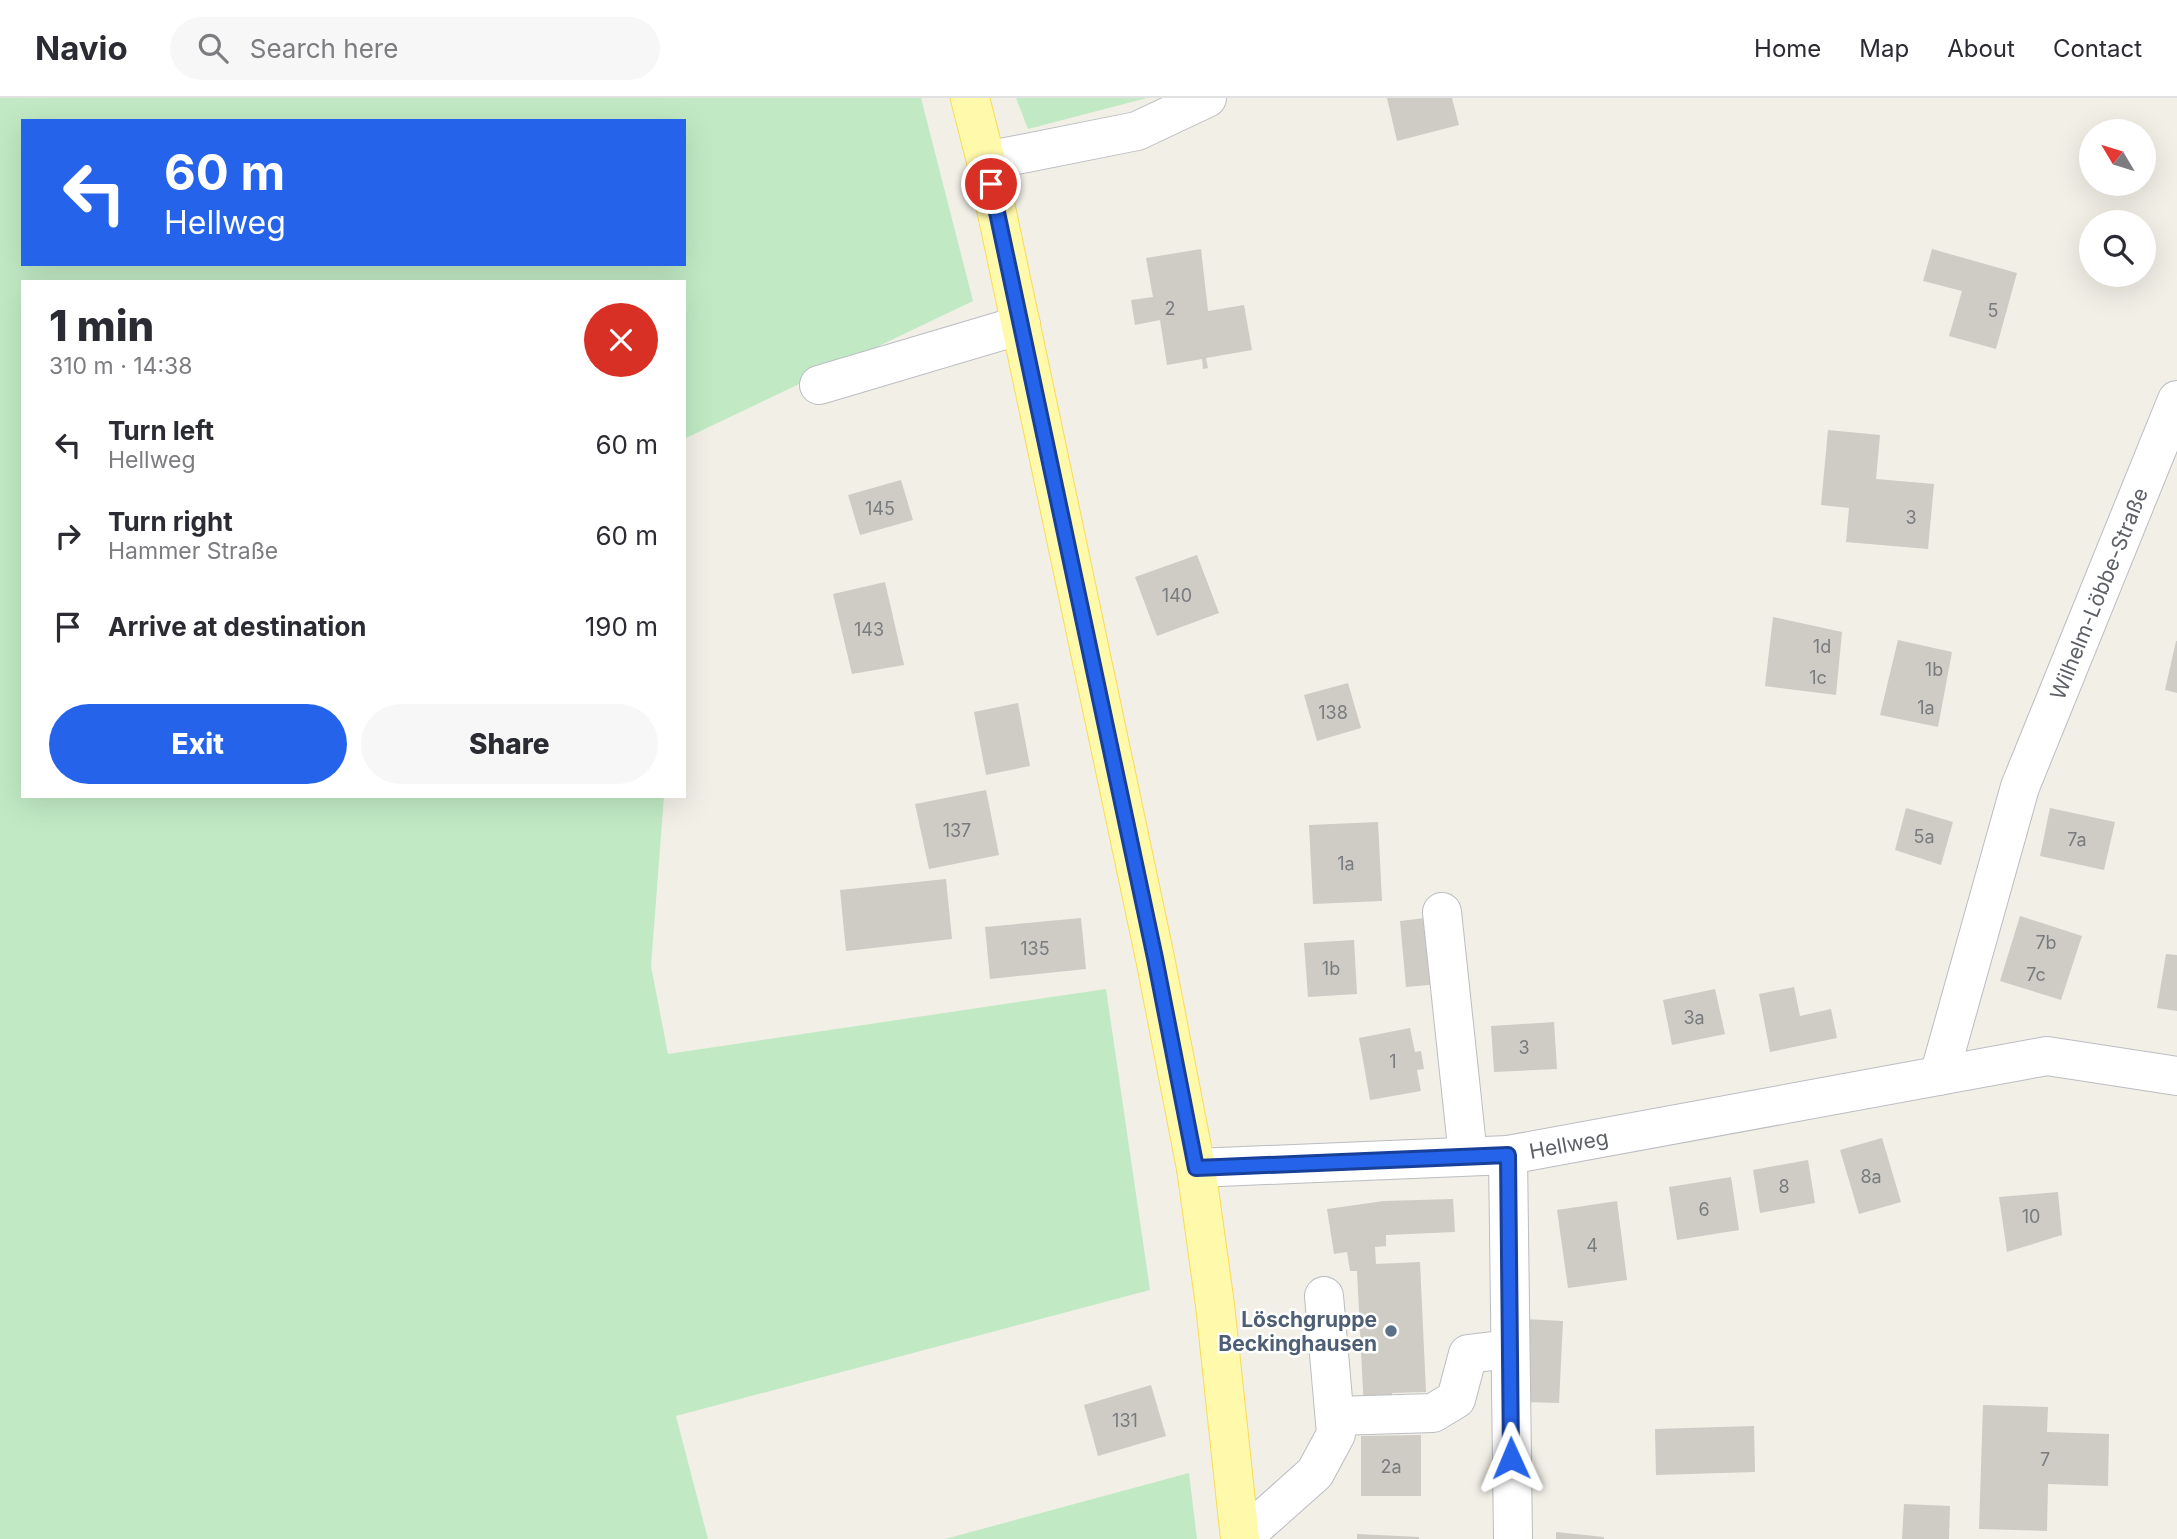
<!DOCTYPE html>
<html lang="en">
<head>
<meta charset="utf-8">
<style>
	body { margin:0; font-family:Inter,sans-serif; background:#f7f7f7; color:#2b2b33; height:100vh; display:flex; flex-direction:column; font-size:26px; white-space:nowrap }
	* { box-sizing:border-box; margin:0 }
	p { font-size:23px; color:#7c7c81 }
	.icon { flex:none; width:38px; height:38px; fill:none; stroke:currentColor; stroke-width:2; stroke-linecap:round; stroke-linejoin:round }
	.map { position:relative; flex:1; overflow:hidden }
	.drawer { position:absolute; left:21px; top:182px; width:665px; height:518px; display:flex; flex-direction:column; background:#fff; border-radius:0px; box-shadow:0 7px 28px #0002 }
	.drawer>* { flex:none }
	.hud { position:absolute; left:21px; top:21px; width:665px; height:147px; border-radius:0px; box-shadow:0 7px 28px #0002; background:#2563eb; color:#fff; overflow:hidden }
	.needle { width:46px; rotate:308deg }
	.tools { position:absolute; left:2079px; top:21px; display:grid; gap:14px }
	.tools a { display:grid; place-items:center; width:77px; height:77px; border-radius:50%; background:#fff; box-shadow:0 7px 28px #0002; font-size:35px }
	.pin { position:absolute; display:grid; place-items:center; width:60px; height:60px; color:#fff; margin:-30px; border:4px solid #fff; border-radius:50%; box-shadow:0 2px 7px #0007 }
	.me { position:absolute; width:77px; margin:-38px; rotate:359deg; stroke-linejoin:round; filter:drop-shadow(0 0 5px #0008) }
	.turn { display:flex; align-items:center; gap:24px; height:147px; padding:0 28px; font-size:32px }
	.turn .icon { width:91px; height:91px; stroke-width:2.5 }
	.turn b { display:block; font-size:49px; line-height:60px }
	.round { display:grid; place-items:center; flex:none; width:74px; height:74px; border-radius:37px; background:#f7f7f7 }
	.head { display:flex; align-items:center; justify-content:space-between; height:119px; padding:0 28px }
	h1 { font-size:42px; font-weight:800; line-height:52px }
	.button { display:flex; gap:14px; margin-top:auto; padding:14px 28px }
	.button a { flex:1; height:80px; border-radius:42px; background:#2563eb; color:#fff; font-size:28px; font-weight:800; line-height:80px; text-align:center }
	.button a+a { background:#f7f7f7; color:#2b2b33 }
	ul { padding:0; list-style:none }
	li { display:flex; align-items:center; gap:21px; height:91px; padding:0 28px }
	li div { flex:1 }
	li b { display:block; font-size:26px }
	li em { font-style:normal }
	header { display:flex; align-items:center; gap:42px; box-sizing:border-box; height:98px; padding:0 35px; background:#fff; border-bottom:2px solid #e1e1e2 }
	header strong { font-size:33px }
	nav { display:flex; gap:38px; margin-inline-start:auto; font-size:24px }
	.search { width:490px; height:63px; background:#f7f7f7; display:flex; align-items:center; gap:18px; box-sizing:border-box; padding:0 24px; border-radius:38px; color:#7c7c81; font-size:26px }
	.map>svg:first-child { display:block }
</style>
</head>
<body>
<header>
<strong>Navio</strong>
<div class="search"><svg class="icon" aria-label="search" viewBox="0 0 24 24"><circle cx="10" cy="10" r="6"/><path d="M15 15l6 6"/></svg>Search here</div>
<nav><a>Home</a><a>Map</a><a>About</a><a>Contact</a></nav>
</header>
<div class="map">
<svg width="2177" height="1441" viewBox="0 0 2177 1441">
	<rect width="100%" height="100%" fill="#f1efe6"/>
	<g fill="#c1eac4" fill-rule="evenodd">
		<path d="M0 0H921L973 203 684 341V184H23V698H664L651 868 668 956 1106 891 1150 1192 676 1318 708 1441H0ZM23 23H684V166H23Z"/>
		<path d="M1016 0H1147L1028 31Z"/>
		<path d="M1189 1375 1197 1441H945Z"/>
	</g>
	<g fill="#ceccc5">
		<path d="M1387 0H1452L1459 27 1397 43Z"/>
		<path d="M1201 151 1208 213 1244 207 1252 252 1206 260 1208 270 1203 271 1202 261 1167 267 1160 222 1135 227 1131 202 1153 199 1146 160Z"/>
		<path d="M1932 151 2017 175 1996 251 1949 238 1962 193 1923 183Z"/>
		<path d="M1828 332 1880 337 1876 381 1934 386 1928 451 1846 444 1849 410 1821 407Z"/>
		<path d="M901 382 913 422 860 437 848 397Z"/>
		<path d="M1197 457 1219 515 1157 538 1135 479Z"/>
		<path d="M885 484 904 567 852 576 833 496Z"/>
		<path d="M1773 519 1842 534 1836 597 1765 588Z"/>
		<path d="M1898 542 1952 554 1938 629 1880 617Z"/>
		<path d="M2176 543H2177V595L2165 592Z"/>
		<path d="M1348 585 1361 630 1317 643 1304 597Z"/>
		<path d="M1018 605 1030 668 986 677 974 614Z"/>
		<path d="M986 692 999 757 929 771 915 706Z"/>
		<path d="M1906 710 1953 724 1941 767 1895 752Z"/>
		<path d="M2050 710 2115 724 2104 772 2040 758Z"/>
		<path d="M1378 724 1382 803 1313 806 1309 727Z"/>
		<path d="M946 781 952 841 846 853 840 792Z"/>
		<path d="M2020 818 2082 838 2061 902 2000 883Z"/>
		<path d="M1434 819 1439 886 1406 889 1400 823Z"/>
		<path d="M1081 820 1086 871 990 881 985 829Z"/>
		<path d="M1354 842 1357 896 1308 899 1304 845Z"/>
		<path d="M2166 856 2177 857V913L2157 910Z"/>
		<path d="M1794 889 1800 918 1831 911 1837 940 1770 954 1759 896Z"/>
		<path d="M1715 891 1725 936 1672 947 1663 902Z"/>
		<path d="M1554 924 1557 971 1494 974 1491 928Z"/>
		<path d="M1410 930 1415 954 1421 953 1424 971 1417 972 1421 993 1370 1002 1359 940Z"/>
		<path d="M1882 1040 1901 1104 1859 1116 1840 1052Z"/>
		<path d="M1808 1062 1815 1105 1760 1115 1753 1072Z"/>
		<path d="M1731 1079 1739 1132 1677 1142 1669 1089Z"/>
		<path d="M2058 1094 2062 1137 2007 1154 1999 1099Z"/>
		<path d="M1453 1101 1455 1134 1386 1137V1148L1375 1149 1376 1166 1420 1164 1426 1294 1392 1295 1393 1312 1364 1313 1357 1173H1350L1347 1154 1334 1156 1327 1111 1384 1103Z"/>
		<path d="M1617 1103 1627 1182 1568 1190 1557 1112Z"/>
		<path d="M1524 1221 1563 1223 1559 1305 1520 1304Z"/>
		<path d="M1151 1287 1166 1338 1098 1358 1084 1307Z"/>
		<path d="M1983 1307 2048 1309 2047 1334 2109 1336 2108 1388 2048 1386 2047 1433 1979 1431Z"/>
		<path d="M1754 1328 1755 1374 1656 1377 1655 1331Z"/>
		<path d="M1421 1337V1398H1361V1338Z"/>
		<path d="M1904 1406 1950 1408 1949 1441H1902Z"/>
		<path d="M1556 1434 1604 1439V1441H1556Z"/>
		<path d="M1357 1436 1419 1439V1441H1357Z"/>
	</g>
	<g fill="none" stroke-linecap="round" stroke-linejoin="round">
		<g stroke="#babdc2" stroke-width="40">
			<g id="minor">
				<path d="M986 63 1137 33 1207 0"/>
				<path d="M819 287 1021 227"/>
				<path d="M1442 814 1468 1058"/>
				<path id="s1" d="M1939 978 2020 689 2177 302"/>
				<path d="M1508 1057 1513 1441"/>
				<path id="s2" d="M1196 1070 1508 1057 2047 958 2177 978"/>
				<path d="M1335 1318 1433 1315 1456 1301 1468 1256 1509 1251"/>
				<path d="M1241 1441 1315 1375 1336 1336 1324 1198"/>
			</g>
		</g>
		<g stroke="#fbdb54" stroke-width="40">
			<path id="major" d="M970 0 986 63 1155 860 1196 1070 1215 1207 1240 1441"/>
		</g>
		<use href="#minor" stroke="#fff" stroke-width="38"/>
		<use href="#major" stroke="#fff9ac" stroke-width="38"/>
	</g>
	<g fill="none" stroke-linecap="round" stroke-linejoin="round">
		<g stroke="#184099" stroke-width="18">
			<path id="route" d="M991 86 1155 860 1196 1070 1508 1057 1511 1360"/>
		</g>
		<use href="#route" stroke="#2563eb" stroke-width="12"/>
	</g>
	<circle fill="#5c6f8a" stroke="#fff" stroke-width="2.5" cx="1391" cy="1233" r="7"/>
	<g text-anchor="middle" dominant-baseline="central" stroke-width="5" stroke-linejoin="round" paint-order="stroke">
		<g font-size="18" fill="#797c7e">
			<text x="1170" y="210">2</text>
			<text x="1993" y="212">5</text>
			<text x="880" y="410">145</text>
			<text x="1911" y="419">3</text>
			<text x="1177" y="497">140</text>
			<text x="869" y="531">143</text>
			<text x="1822" y="548">1d</text>
			<text x="1934" y="571">1b</text>
			<text x="1818" y="579">1c</text>
			<text x="1926" y="609">1a</text>
			<text x="1333" y="614">138</text>
			<text x="957" y="732">137</text>
			<text x="1924" y="738">5a</text>
			<text x="2077" y="741">7a</text>
			<text x="1346" y="765">1a</text>
			<text x="2046" y="844">7b</text>
			<text x="1035" y="850">135</text>
			<text x="1331" y="870">1b</text>
			<text x="2036" y="876">7c</text>
			<text x="1694" y="919">3a</text>
			<text x="1524" y="949">3</text>
			<text x="1393" y="963">1</text>
			<text x="1871" y="1078">8a</text>
			<text x="1784" y="1088">8</text>
			<text x="1704" y="1111">6</text>
			<text x="2031" y="1118">10</text>
			<text x="1592" y="1147">4</text>
			<text x="1125" y="1322">131</text>
			<text x="2045" y="1361">7</text>
			<text x="1391" y="1368">2a</text>
		</g>
		<g font-size="21" fill="#5d6167" stroke="#fff">
			<text stroke="none"><textPath href="#s1" startOffset="509">Wilhelm-Löbbe-Straße</textPath></text>
			<text stroke="none"><textPath href="#s2" startOffset="374">Hellweg</textPath></text>
		</g>
		<g font-size="21" font-weight="bold" fill="#4e5e75" stroke="#fff" text-anchor="end">
			<text x="1377" y="1221">Löschgruppe<tspan x="1377" dy="24">Beckinghausen</tspan></text>
		</g>
	</g>
</svg>
<div class="tools">
<a><svg class="needle" viewBox="-14 -14 28 28"><path d="M0-13l5 13h-10z" fill="#e53935"/><path d="M0 13l5-13h-10z" fill="#7c7c81"/></svg></a>
<a><svg class="icon" aria-label="search" viewBox="0 0 24 24"><circle cx="10" cy="10" r="6"/><path d="M15 15l6 6"/></svg></a>
</div>
<div class="pin" style="left:991px;top:86px;background:#d93025"><svg class="icon" aria-label="arrive" viewBox="0 0 24 24"><path d="M6 21V4h12l-3 4 3 4H6"/></svg></div>
<svg class="me" style="left:1511px;top:1360px" viewBox="-20 -20 40 40"><path d="M0-17L14 15 0 8-14 15z" fill="#2563eb" stroke="#fff" stroke-width="4"/></svg>
<div class="hud">
<div class="turn"><svg class="icon" aria-label="left" viewBox="0 0 24 24"><path d="M17 20v-9H6M10 6l-5 5 5 5"/></svg><div><b>60 m</b>Hellweg</div></div>
</div>
<section class="drawer">
<div class="head"><div><h1>1 min</h1><p>310 m · 14:38</p></div><a class="round" style="background:#d93025;color:#fff"><svg class="icon" aria-label="close" viewBox="0 0 24 24"><path d="M6 6l12 12M18 6L6 18"/></svg></a></div>
<ul>
<li><svg class="icon" aria-label="left" viewBox="0 0 24 24"><path d="M17 20v-9H6M10 6l-5 5 5 5"/></svg><div><b>Turn left</b><p>Hellweg</p></div><em>60 m</em></li>
<li><svg class="icon" aria-label="right" viewBox="0 0 24 24"><path d="M7 20v-9h11M14 6l5 5-5 5"/></svg><div><b>Turn right</b><p>Hammer Straße</p></div><em>60 m</em></li>
<li><svg class="icon" aria-label="arrive" viewBox="0 0 24 24"><path d="M6 21V4h12l-3 4 3 4H6"/></svg><div><b>Arrive at destination</b></div><em>190 m</em></li>
</ul>
<div class="button"><a>Exit</a><a>Share</a></div>
</section>
</div>
</body>
</html>
